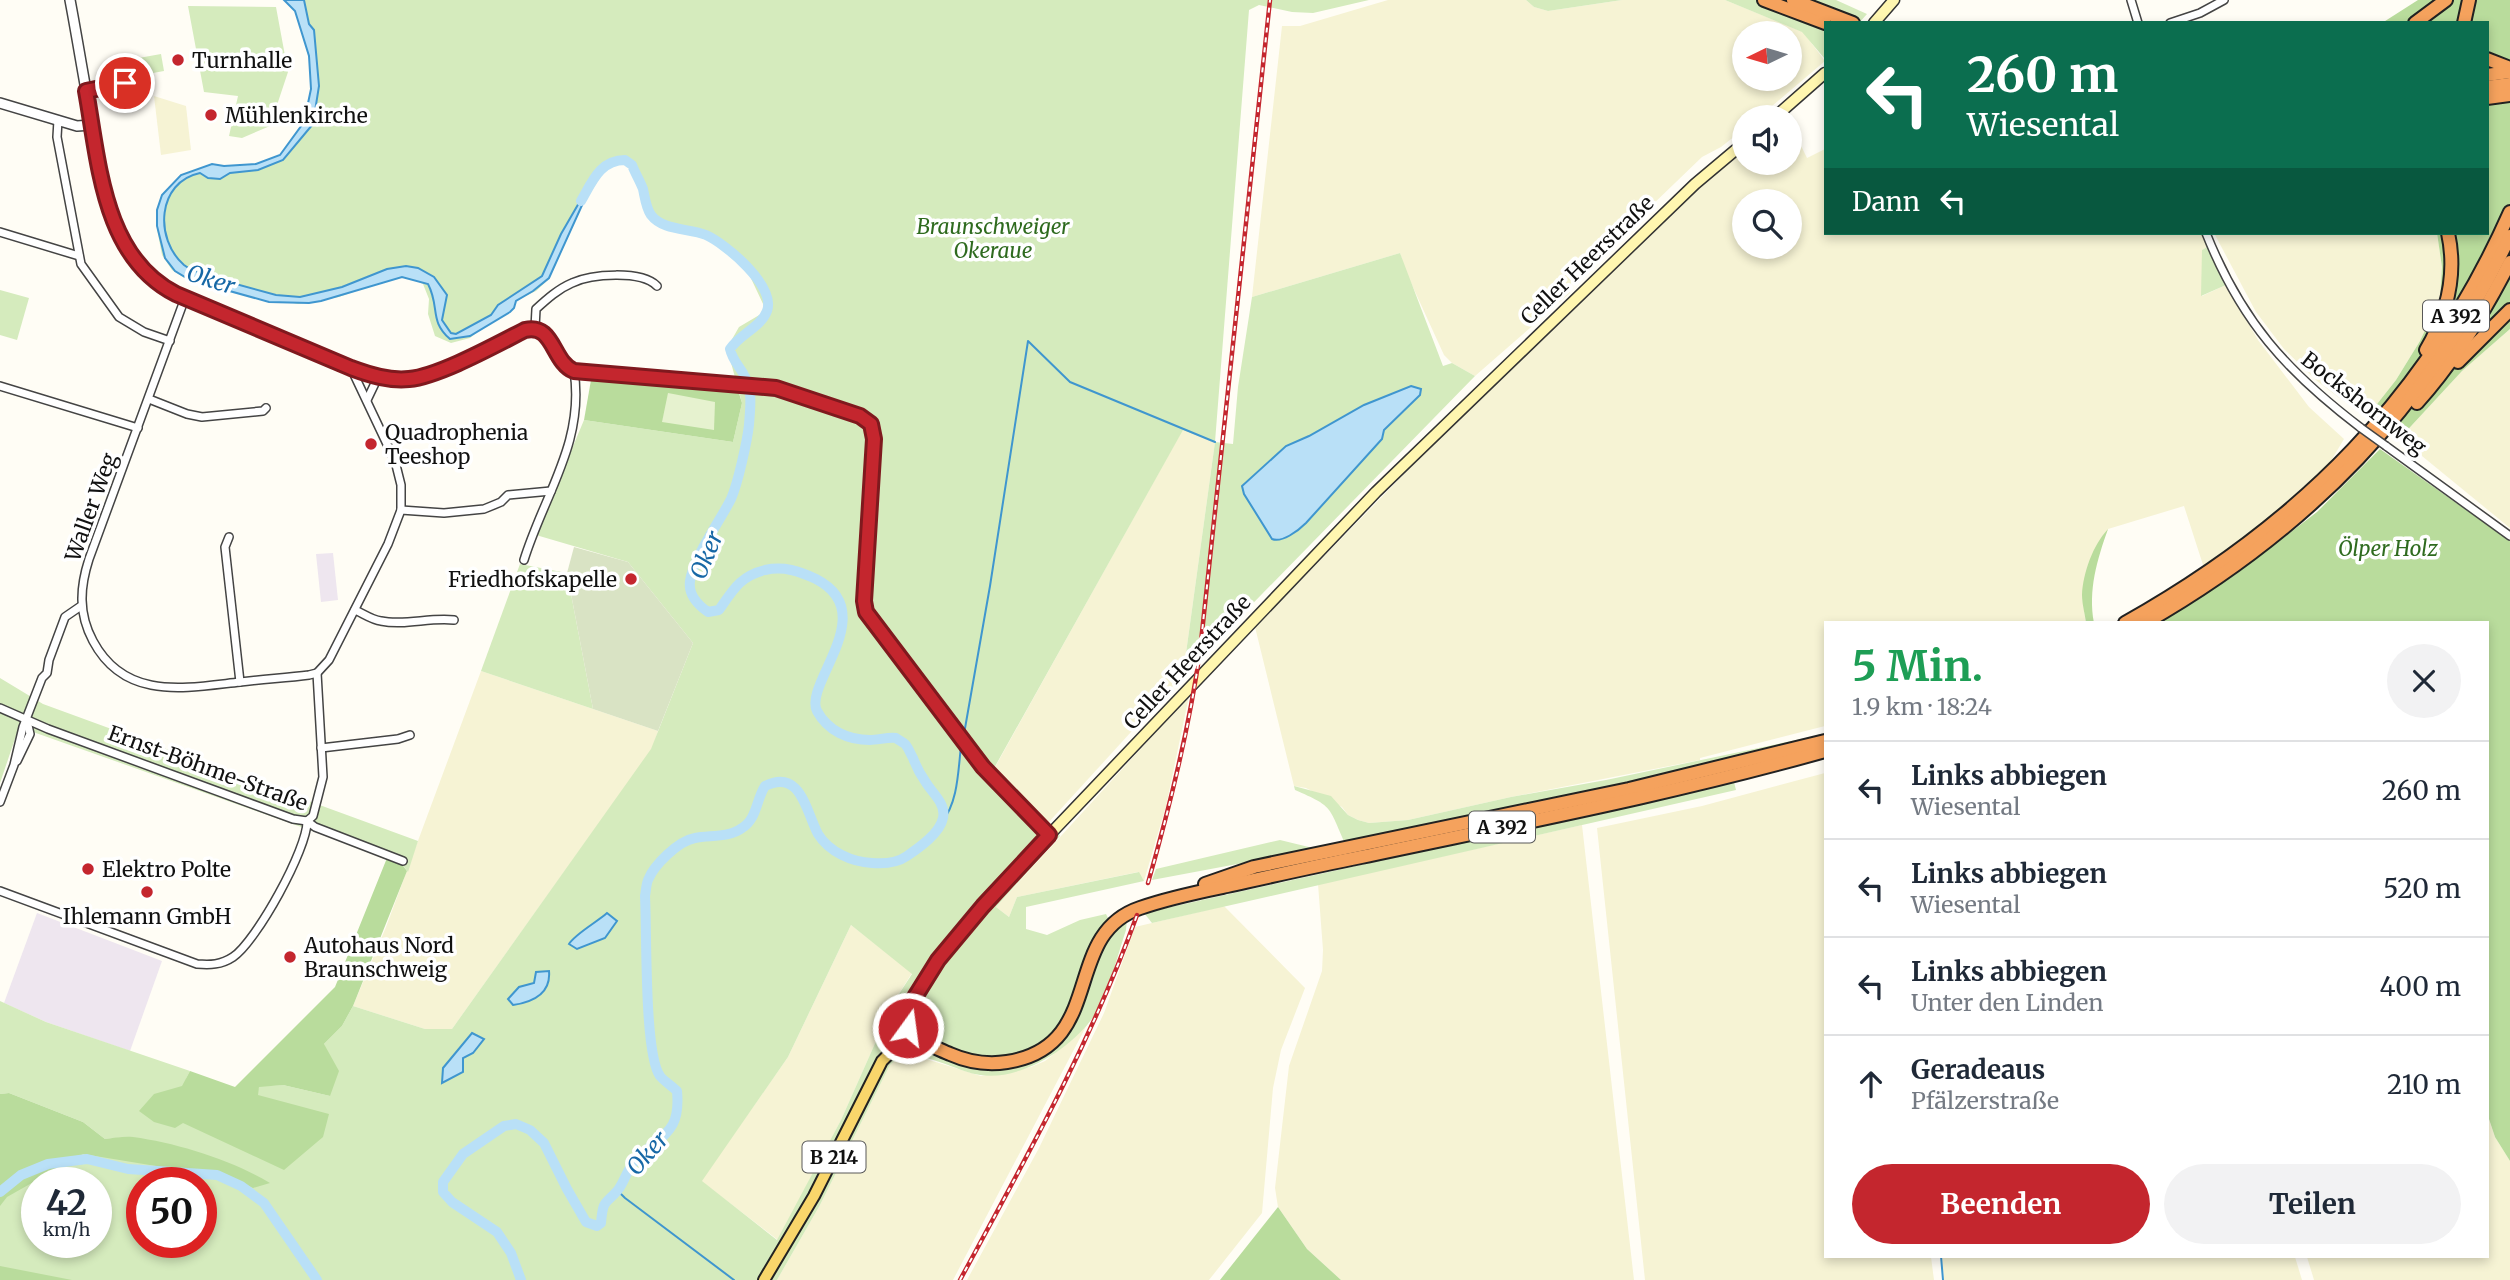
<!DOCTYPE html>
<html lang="de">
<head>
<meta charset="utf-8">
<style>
	body { margin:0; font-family:Merriweather,serif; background:#f2f2f3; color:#1f2937; height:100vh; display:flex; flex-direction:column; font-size:26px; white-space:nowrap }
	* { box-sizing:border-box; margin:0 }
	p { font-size:23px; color:#747a83 }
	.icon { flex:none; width:38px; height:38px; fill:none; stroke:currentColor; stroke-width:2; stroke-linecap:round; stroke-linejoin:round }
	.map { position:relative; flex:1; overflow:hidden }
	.drawer { position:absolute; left:1824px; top:621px; width:665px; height:637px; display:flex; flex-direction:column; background:#fff; border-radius:0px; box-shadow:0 4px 10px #0003 }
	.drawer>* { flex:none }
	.top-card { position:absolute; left:1824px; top:21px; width:665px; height:214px; border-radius:0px; box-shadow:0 4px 10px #0003; background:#0b6e4f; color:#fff; overflow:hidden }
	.needle { width:46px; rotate:265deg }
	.controls { position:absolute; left:1732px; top:21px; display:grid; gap:14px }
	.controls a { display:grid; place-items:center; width:70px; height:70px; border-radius:50%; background:#fff; box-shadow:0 4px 10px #0003; font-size:35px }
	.speed { position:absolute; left:21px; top:1167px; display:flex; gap:14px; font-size:35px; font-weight:700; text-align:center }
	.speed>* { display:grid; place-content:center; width:91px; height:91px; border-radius:50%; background:#fff; box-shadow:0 4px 10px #0003; line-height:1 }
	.speed small { font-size:18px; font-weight:400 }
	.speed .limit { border:10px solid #d22; background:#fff; color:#111 }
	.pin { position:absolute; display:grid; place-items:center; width:60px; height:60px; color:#fff; margin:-30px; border:4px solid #fff; border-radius:50%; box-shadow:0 2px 7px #0007 }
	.me { position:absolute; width:77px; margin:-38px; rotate:14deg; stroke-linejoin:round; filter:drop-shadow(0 0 5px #0008) }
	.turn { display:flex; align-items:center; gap:24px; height:147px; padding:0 28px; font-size:32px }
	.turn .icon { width:91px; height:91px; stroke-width:2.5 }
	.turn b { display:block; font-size:49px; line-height:60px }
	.then { display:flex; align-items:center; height:66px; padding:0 28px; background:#0003; gap:14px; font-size:26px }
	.round { display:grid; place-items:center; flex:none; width:74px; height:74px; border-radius:37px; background:#f2f2f3 }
	.headline { display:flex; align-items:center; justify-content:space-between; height:119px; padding:0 28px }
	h1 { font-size:42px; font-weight:700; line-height:52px; color:#1e9e55 }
	.cta { display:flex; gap:14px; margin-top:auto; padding:14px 28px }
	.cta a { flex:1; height:80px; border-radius:42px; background:#c4262e; color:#fff; font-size:28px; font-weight:700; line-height:80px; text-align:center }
	.cta a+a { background:#f2f2f3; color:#1f2937 }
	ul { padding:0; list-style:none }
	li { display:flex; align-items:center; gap:21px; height:98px; padding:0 28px; border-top:2px solid #e0e1e3 }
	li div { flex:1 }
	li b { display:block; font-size:26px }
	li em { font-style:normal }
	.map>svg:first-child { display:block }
</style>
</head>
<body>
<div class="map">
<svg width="2510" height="1280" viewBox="0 0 2510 1280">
	<rect width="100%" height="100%" fill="#fffdf5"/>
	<g fill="#eee6ef">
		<path d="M333 553 338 600 321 602 316 554Z"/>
		<path d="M37 913 162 961 130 1051 46 1022 4 1003Z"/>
	</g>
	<g fill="#f6f3d4" fill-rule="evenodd">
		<path d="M1388 0H1526L1534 7 1548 11 1622 0H1725L1803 32 1825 61 1759 117H1745V128L1721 147 1702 157 1568 286 1570 293 1475 376 1452 363 1444 355 1406 272 1400 253 1252 297 1282 26H1300ZM1745 33H1790V79H1745Z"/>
		<path d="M154 96 186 106 191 150 161 155Z"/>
		<path d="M1790 123 1807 158 1825 149V233H2202L2207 247 2202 250V296L2226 285 2258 340 2309 407 2344 439 2326 469 2281 513 2205 571 2184 506 2108 529 2082 597 2086 623H1825V726L1700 758V760L1511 797 1408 820 1369 823 1358 820 1348 815 1342 807 1306 788 1294 786 1255 627 1416 462 1703 182 1745 150V163H1790ZM1745 201H1790V247H1745Z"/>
		<path d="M2214 233H2437L2442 267 2440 299 2420 341 2396 380 2370 413 2342 400 2317 381 2284 349 2256 312Z"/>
		<path d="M2510 329V528L2400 438 2462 371Z"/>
		<path d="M1183 429 1215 442 1183 675 1048 823 994 769Z"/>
		<path d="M481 671 658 731 652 749 452 1029H425L353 1006 386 927Z"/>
		<path d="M1189 696 1166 806 1144 881 1138 872 1017 897 1009 917 996 907Z"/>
		<path d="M1825 773V1256L1931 1257 1934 1280H1645L1597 828 1702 806Z"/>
		<path d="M1582 825 1634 1280H1341L1307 1249 1278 1207 1275 1188 1289 1066 1322 971 1323 950 1318 884Z"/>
		<path d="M1224 906 1305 988 1281 1050 1273 1088 1262 1213 1209 1280H967L1039 1148 1104 1013 1135 927Z"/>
		<path d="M851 925 912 973 893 1003 841 1120 778 1240 701 1181 788 1057Z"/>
		<path d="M1091 1017 953 1280H777L820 1205 890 1065 896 1059 913 1055 981 1076 1031 1067 1045 1061 1074 1038Z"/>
		<path d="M2487 1113 2495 1137 2510 1161V1280H2314L2307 1257 2487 1256Z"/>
		<path d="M1942 1257H2295L2302 1280H1944Z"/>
	</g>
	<g fill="#d5ebbd" fill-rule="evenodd">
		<path d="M288 0H1369L1313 13 1292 12 1259 5 1249 10 1215 442 1233 444 1238 387 1252 297 1400 253 1443 366 1452 363 1475 376 1183 675 1215 442 1183 430 988 779 1041 838C998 883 929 945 905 1002 901 1012 902 1023 902 1034L882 1052 876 1063 825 1167 759 1280H0V1164L126 1137 105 1139 83 1122 9 1093 0 1094V1001L46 1022 190 1071 186 1079 257 1093 259 1086 283 1085 330 1096 324 1044 342 1026 353 1006 425 1029H452L651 749 693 643 628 562 536 535 584 420 733 442 742 403 727 348 739 327 761 314 764 306 748 272 708 238 662 227 645 212C642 194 640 173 624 162L608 165 582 206 549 279 536 291 519 299 470 338 451 343 435 336 428 314 429 299 423 284 403 274 339 297 298 304 191 282 172 270 162 255 157 229V211L183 174 256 165 281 156 309 118 313 83 309 45 298 9ZM1411 386 1420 395 1384 430 1382 439 1306 523C1297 532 1284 540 1272 539L1244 494 1242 486 1286 446 1309 436 1364 405ZM851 925 912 974 893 1003 841 1120 777 1240 702 1181 788 1057ZM37 1183H96V1242H37ZM142 1183H201V1242H142Z"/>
		<path d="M1526 0H1622L1548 11 1534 7Z"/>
		<path d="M1725 0H1836L1867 14 1859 23H1825V59L1802 32Z"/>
		<path d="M188 6 276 7 288 72 270 126 242 138 229 136 238 96 204 92Z"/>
		<path d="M161 54 164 71 136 76 133 59Z"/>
		<path d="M2207 247 2226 285 2201 296 2202 250Z"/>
		<path d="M0 290 29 298 17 340 0 335Z"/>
		<path d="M520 564 567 573 593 709 481 671Z"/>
		<path d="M0 678 43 704 418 841 408 872 400 862 19 727 0 783Z"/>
		<path d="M1825 734 1706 765 1345 843C1328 806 1334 807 1295 790L1294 786 1331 796 1348 815 1358 820 1369 823 1408 820 1511 797 1606 780Z"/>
		<path d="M1734 782 1736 790 1152 923 1144 913Z"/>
		<path d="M1058 833 1060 836 996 907 1009 917 1017 897 1139 872 1144 881 1026 907V929L1047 935 1080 920 1106 914 1108 918C1081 948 1082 987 1064 1022 1061 1029 1051 1035 1045 1040 1006 1074 958 1056 919 1035 913 1030 910 1023 912 1015 919 981 964 936 988 910 1012 885 1035 859 1058 833Z"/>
		<path d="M1280 840 1317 849 1152 880 1156 869Z"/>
		<path d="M1127 919 1126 930C1118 954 1111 983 1100 1006 1081 1043 1023 1082 980 1075 953 1071 912 1042 890 1065L820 1205 777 1280H769L889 1060C921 1034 943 1062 976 1066 986 1067 1044 1045 1058 1040L1100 945Z"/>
	</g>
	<g fill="#b9dc9c">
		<path d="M2418 0H2510V329L2462 371 2400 438 2370 413 2396 380 2420 341 2440 299 2442 267 2437 233H2487V23H2382Z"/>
		<path d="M591 380 738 390 742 403 733 442 584 420Z"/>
		<path d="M2380 449 2510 541V1161L2495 1137 2487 1113V623H2159L2236 574 2317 512Z"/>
		<path d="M2108 529C2097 560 2088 590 2094 623H2086C2085 614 2082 604 2082 595 2083 573 2093 545 2108 529Z"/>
		<path d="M387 858 400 862 407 871 353 1006 342 1026 324 1044 339 1071 330 1096 283 1085 259 1087 258 1095 329 1114 323 1137 284 1170 183 1123 175 1128 154 1122 139 1111 154 1094 182 1086 190 1071 235 1087 335 987Z"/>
		<path d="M9 1093 83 1122 105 1139C114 1138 124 1136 133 1137 177 1143 232 1160 270 1183L253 1188 218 1171 168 1168 83 1154 7 1197 0 1206V1094Z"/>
		<path d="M1278 1207 1307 1249 1341 1280H1220Z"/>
		<path d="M0 1266 72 1280H0Z"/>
	</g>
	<path fill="#d9e3c4" d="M574 547 628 562 693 643 658 731 593 709 567 573Z"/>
	<path fill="#e6f2cf" d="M668 393 715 402 714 430 662 422Z"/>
	<g fill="#b9e0f7" stroke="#3f96cf" stroke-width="2">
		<path d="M284 0H304L309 24 314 30 319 86 315 111 318 118 283 160 258 170 230 173 220 179 208 178 200 173C157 182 154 239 184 265 194 273 204 272 214 278L276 295 300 297 342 287 387 269 406 266 418 268 434 277 447 295 442 320 451 333 456 334 491 315 498 305 542 276 561 234 598 170 549 278 533 291 516 301 514 308 510 312 470 336 450 339C429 321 440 307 428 284L402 277 321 301 309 303 269 302 190 280 175 271 165 258 157 226V210L162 195 181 175 212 164 224 166 256 164 280 155 304 122 311 89 309 56 295 11Z"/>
		<path d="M1411 386 1421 389 1420 395 1384 430 1382 439 1306 523C1298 531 1282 543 1272 539L1244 494 1242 486 1286 446 1309 436 1364 405Z"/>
		<path d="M607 913 617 921 605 938 577 949 569 944C575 934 597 922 607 913Z"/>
		<path d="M549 971C551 993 533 1002 513 1005L508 999 519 987 534 983 536 972Z"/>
		<path d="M472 1033 484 1039 473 1053 463 1058V1072L442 1083 443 1068Z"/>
	</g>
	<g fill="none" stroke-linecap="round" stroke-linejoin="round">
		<g stroke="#3f96cf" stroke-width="2">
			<path d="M964 734 990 586 1028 341 1070 382 1215 442"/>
			<path d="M942 822C958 802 958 772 961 746"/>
			<path d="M617 1190 625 1198 734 1280"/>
			<path d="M1941 1256 1943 1280"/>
		</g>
		<g stroke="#b9e0f7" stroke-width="10">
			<path d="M0 1192 21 1175 48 1164 87 1159 128 1169 217 1175 241 1186 264 1203 317 1280"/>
			<path d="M521 1280 511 1253 497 1232 452 1202 443 1192V1182L463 1154 504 1126 516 1124 530 1130 544 1143 567 1189 586 1222 597 1226 601 1223C603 1199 605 1205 618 1190 625 1181 627 1169 635 1161 661 1133 681 1135 677 1091 672 1086 664 1081 660 1076 644 1054 647 930 645 896 646 891 646 885 648 880 654 865 678 841 695 838 710 835 729 838 742 828 757 819 756 800 765 786 801 768 806 812 818 834 829 852 852 862 872 863 884 864 897 863 907 856 920 847 940 833 943 818 944 813 943 807 940 802 936 795 929 788 925 781 920 774 916 766 913 758 910 753 908 747 905 744 904 743 897 739 896 738 888 737 878 740 870 740 848 740 828 731 817 711 803 684 882 613 816 579 799 571 784 566 765 570 740 576 733 590 719 610L708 612C698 605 688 595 690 581 693 558 720 521 731 499 738 483 747 442 749 425 750 410 753 391 745 377 740 366 733 362 730 349 740 334 761 327 767 311 776 286 726 244 706 235 689 228 663 231 651 215 646 208 645 198 643 189 640 181 635 173 632 165L625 160C600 160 592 182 581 201"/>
		</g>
		<g stroke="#444" stroke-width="10">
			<g id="minor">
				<path d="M2131 0 2138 23"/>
				<path d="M2170 23 2200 13 2224 0"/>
				<path d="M86 91 125 83"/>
				<path d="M58 120 57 137 81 264 119 317 144 332 170 341"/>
				<path d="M0 232 79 256"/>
				<path d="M2206 233C2241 321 2286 371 2361 428"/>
				<path d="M185 298 89 559C80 587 78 613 93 641 125 701 185 688 240 682 263 679 286 678 309 675L317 673 329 660 388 544 401 510V485L395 461 351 368"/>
				<path d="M535 328 536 309C547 299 558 289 572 283 591 274 641 270 657 286"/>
				<path d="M0 386 138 428"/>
				<path d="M149 399 187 414 202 417 263 411 266 408"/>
				<path d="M367 400 378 377"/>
				<path d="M2386 446 2510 536"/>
				<path d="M401 510 444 513 484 509 501 502 508 495 551 491"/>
				<path d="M229 537 225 547 240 682"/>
				<path d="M524 560C544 495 585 442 574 371"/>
				<path d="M355 610C364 614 372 620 381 621 405 626 430 617 454 620"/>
				<path d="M0 708 48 729 293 819 307 821 315 827 403 861"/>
				<path d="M321 748 398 739 410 735"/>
				<path d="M17 761 30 734 27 721"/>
				<path d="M0 802 14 765 23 727 42 678 47 673 49 660 65 617 81 606"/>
				<path d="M307 821 313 816 323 777 317 673"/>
				<path d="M0 891 197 964C210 965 221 965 233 957 256 942 308 848 307 821"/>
			</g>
		</g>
		<g stroke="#444" stroke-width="12">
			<g id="tertiary">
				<path d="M70 0C77 37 83 75 90 112 101 177 109 250 168 290L351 368C368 375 385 380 404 379 438 378 494 345 525 330 554 323 552 361 574 371L776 388 867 420 871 424 874 439 864 601 866 612 983 767 1049 835"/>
				<path d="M0 103 77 126 92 125"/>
			</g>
		</g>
		<g stroke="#333" stroke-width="13">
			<g id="secondary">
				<path d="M1874 23 1894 0"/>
				<path d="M1775 117 1825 73"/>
				<path d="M910 1042C908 1032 905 1020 909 1009 921 973 968 922 994 893L1376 492 1695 184 1745 142"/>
			</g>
		</g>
		<g stroke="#222" stroke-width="14">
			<path id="primary" d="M764 1280 814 1196 882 1061 896 1047 910 1042"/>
		</g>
		<g stroke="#222" stroke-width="16">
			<g id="motorway">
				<path d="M1764 0 1825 23"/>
				<path d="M1793 0 1853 23"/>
				<path d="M2415 23 2446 0"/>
				<path d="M2464 23 2469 0"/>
				<path d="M2487 59 2510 68"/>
				<path d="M2487 75 2510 72"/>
				<path d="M2487 87 2510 84"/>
				<path d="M2487 98 2510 95"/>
				<path d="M2426 350C2447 314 2457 274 2448 233"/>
				<path d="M2458 362 2510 310"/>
				<path d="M2417 403C2455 361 2484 313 2510 262"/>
				<path d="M2125 623C2301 524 2428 397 2510 212"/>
				<path d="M2145 623C2308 530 2429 406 2510 236"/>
				<path d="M1205 884 1254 867 1629 789 1825 741"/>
				<path d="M910 1042C925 1041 937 1049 950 1054 968 1062 987 1065 1007 1062 1108 1046 1060 935 1140 908 1168 898 1198 892 1227 886 1272 876 1316 866 1361 857 1516 824 1673 794 1825 751"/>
			</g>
		</g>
		<use href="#minor" stroke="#fff" stroke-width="7"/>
		<use href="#tertiary" stroke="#fff" stroke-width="9"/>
		<use href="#secondary" stroke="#fff6b0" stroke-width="10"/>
		<use href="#primary" stroke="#f9d66b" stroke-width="10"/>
		<use href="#motorway" stroke="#f5a25d" stroke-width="12"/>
		<g stroke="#c4262e" stroke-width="4.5">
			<g id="rail">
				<path d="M1148 883C1170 806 1189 730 1200 651L1270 0"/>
				<path d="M960 1280C1025 1160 1091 1043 1137 915"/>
			</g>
		</g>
		<use href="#rail" stroke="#fff" stroke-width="2" stroke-dasharray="5" stroke-linecap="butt"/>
		<g stroke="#444" stroke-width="10" stroke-linecap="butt">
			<path id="minor-bridge" d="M2361 428 2386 446"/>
		</g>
		<use href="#minor-bridge" stroke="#fff" stroke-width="7"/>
	</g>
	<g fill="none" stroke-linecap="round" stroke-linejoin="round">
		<g stroke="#7f191e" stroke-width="18">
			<path id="route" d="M125 83 86 91C99 163 103 257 176 294L351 368C370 375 389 381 409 379 440 376 497 344 525 330 554 323 552 362 574 371L776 388 860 416 871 424 874 439 864 601 866 612 983 767 1049 835 983 906 938 960 910 1005 908 1013V1028"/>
		</g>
		<use href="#route" stroke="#c4262e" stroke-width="12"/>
	</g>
	<g fill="#c4262e" stroke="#fff" stroke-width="2.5">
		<circle cx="178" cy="60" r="7"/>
		<circle cx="211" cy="115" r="7"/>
		<circle cx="371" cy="444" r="7"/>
		<circle cx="631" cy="579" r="7"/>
		<circle cx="88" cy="869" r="7"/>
		<circle cx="147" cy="892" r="7"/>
		<circle cx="290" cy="957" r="7"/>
	</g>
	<g text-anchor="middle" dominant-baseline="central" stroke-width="7" stroke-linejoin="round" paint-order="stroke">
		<g fill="#fff" stroke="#585858" stroke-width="2">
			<rect x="2423" y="300.5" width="66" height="31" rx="5"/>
			<rect x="1469" y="811.5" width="66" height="31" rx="5"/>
			<rect x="802.5" y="1141.5" width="63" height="31" rx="5"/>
		</g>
		<g font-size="19" font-weight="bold" fill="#111">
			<text x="2456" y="316">A 392</text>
			<text x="1502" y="827">A 392</text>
			<text x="834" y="1157">B 214</text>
		</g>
		<g font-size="21" fill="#111" stroke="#fff" text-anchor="start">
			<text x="192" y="60">Turnhalle</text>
			<text x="225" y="115">Mühlenkirche</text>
			<text x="385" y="432">Quadrophenia<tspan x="385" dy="24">Teeshop</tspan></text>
			<text x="617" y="579" text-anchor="end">Friedhofskapelle</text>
			<text x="102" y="869">Elektro Polte</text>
			<text x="147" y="916" text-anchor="middle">Ihlemann GmbH</text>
			<text x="304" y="945">Autohaus Nord<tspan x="304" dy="24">Braunschweig</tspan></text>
		</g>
		<g font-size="21" font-style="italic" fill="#2f6b1f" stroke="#fff">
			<text x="993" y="226">Braunschweiger<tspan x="993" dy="24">Okeraue</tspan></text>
			<text x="2388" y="548">Ölper Holz</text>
		</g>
		<g font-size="21" fill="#111" stroke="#fff">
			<text transform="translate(1587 260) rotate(-44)">Celler Heerstraße</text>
			<text transform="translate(2364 403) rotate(38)">Bockshornweg</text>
			<text transform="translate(91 507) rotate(-70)">Waller Weg</text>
			<text transform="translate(1187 662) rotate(-47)">Celler Heerstraße</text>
			<text transform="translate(208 768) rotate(20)">Ernst-Böhme-Straße</text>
		</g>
		<g font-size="23" font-style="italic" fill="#1768a6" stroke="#fff">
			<text transform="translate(211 279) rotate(18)">Oker</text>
			<text transform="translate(706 555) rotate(-67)">Oker</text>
			<text transform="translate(647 1153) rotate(-48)">Oker</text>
		</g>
	</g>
</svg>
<div class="controls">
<a><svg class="needle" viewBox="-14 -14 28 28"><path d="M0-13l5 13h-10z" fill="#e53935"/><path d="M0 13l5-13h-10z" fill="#747a83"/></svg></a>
<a><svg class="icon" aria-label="sound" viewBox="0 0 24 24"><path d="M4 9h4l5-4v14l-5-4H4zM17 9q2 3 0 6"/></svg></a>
<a><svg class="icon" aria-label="search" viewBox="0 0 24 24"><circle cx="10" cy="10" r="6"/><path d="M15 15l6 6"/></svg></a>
</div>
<div class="speed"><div>42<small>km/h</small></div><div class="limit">50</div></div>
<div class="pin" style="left:125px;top:83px;background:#d93025"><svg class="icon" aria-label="arrive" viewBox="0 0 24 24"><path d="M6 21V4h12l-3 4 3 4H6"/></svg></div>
<svg class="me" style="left:908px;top:1028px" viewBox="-20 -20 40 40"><circle r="17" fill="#c4262e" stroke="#fff" stroke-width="3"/><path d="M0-11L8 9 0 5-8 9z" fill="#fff"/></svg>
<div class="top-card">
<div class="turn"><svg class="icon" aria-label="left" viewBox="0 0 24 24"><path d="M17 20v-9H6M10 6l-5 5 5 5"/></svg><div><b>260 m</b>Wiesental</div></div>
<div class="then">Dann<svg class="icon" aria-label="left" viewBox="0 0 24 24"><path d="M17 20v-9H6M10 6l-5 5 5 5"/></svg></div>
</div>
<section class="drawer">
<div class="headline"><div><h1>5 Min.</h1><p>1.9 km · 18:24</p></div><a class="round"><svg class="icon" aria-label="close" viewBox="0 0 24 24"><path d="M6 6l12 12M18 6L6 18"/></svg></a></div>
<ul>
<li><svg class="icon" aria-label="left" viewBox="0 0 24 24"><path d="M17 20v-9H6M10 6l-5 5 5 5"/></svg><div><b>Links abbiegen</b><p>Wiesental</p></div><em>260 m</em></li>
<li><svg class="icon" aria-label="left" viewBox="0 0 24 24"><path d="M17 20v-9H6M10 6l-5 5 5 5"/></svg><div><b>Links abbiegen</b><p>Wiesental</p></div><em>520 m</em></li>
<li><svg class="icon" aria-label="left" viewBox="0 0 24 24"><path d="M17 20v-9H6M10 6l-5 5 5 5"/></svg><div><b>Links abbiegen</b><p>Unter den Linden</p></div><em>400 m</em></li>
<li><svg class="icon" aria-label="ahead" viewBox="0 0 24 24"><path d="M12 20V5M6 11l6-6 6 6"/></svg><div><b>Geradeaus</b><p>Pfälzerstraße</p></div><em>210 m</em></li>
</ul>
<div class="cta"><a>Beenden</a><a>Teilen</a></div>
</section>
</div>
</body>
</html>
